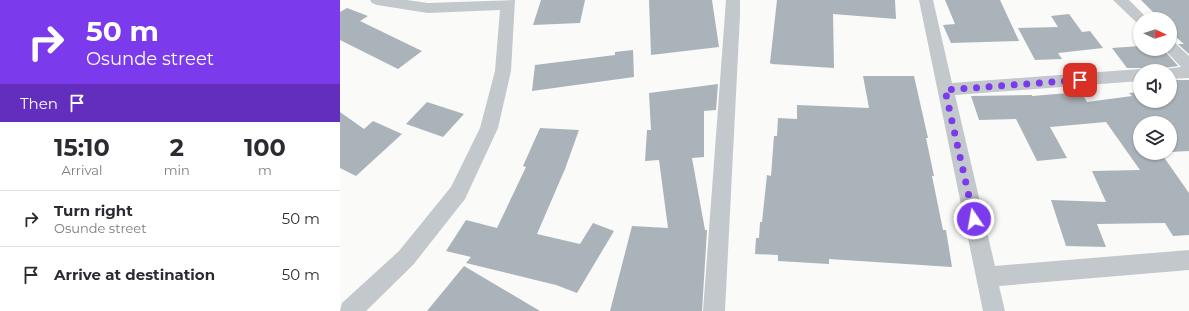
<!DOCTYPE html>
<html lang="en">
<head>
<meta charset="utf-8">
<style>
	body { margin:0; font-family:Montserrat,sans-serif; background:#f7f7f7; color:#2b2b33; height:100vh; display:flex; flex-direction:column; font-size:15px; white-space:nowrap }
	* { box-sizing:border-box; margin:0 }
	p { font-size:13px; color:#7c7c81 }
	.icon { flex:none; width:22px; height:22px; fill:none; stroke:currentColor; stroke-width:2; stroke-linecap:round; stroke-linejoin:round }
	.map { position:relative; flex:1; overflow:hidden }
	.sheet { display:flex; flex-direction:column; background:#fff; width:340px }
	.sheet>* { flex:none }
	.hud { background:#7c3aed; color:#fff; overflow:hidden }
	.needle { width:26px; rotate:94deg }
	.fabs { position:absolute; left:793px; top:12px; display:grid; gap:8px }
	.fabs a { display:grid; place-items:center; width:44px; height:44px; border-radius:50%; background:#fff; box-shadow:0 1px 3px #0004; font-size:20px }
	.pin { position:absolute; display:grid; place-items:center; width:34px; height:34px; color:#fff; margin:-17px; border-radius:8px; box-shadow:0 2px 6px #0006 }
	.me { position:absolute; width:44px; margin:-22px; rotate:348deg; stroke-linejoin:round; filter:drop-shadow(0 0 3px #0008) }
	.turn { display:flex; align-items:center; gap:14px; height:84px; padding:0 20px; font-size:18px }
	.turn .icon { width:52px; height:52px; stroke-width:2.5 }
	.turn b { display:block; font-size:28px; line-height:34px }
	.then { display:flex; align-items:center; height:38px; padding:0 20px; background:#0003; gap:8px; font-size:15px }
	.eta { display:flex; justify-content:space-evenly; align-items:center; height:68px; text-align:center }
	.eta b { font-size:24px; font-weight:700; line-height:28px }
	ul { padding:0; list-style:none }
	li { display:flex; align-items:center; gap:12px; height:56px; padding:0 20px; border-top:1px solid #e1e1e2 }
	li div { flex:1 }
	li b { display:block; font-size:15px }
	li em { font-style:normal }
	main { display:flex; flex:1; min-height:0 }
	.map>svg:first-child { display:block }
</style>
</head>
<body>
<main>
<section class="sheet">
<div class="hud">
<div class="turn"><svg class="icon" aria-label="right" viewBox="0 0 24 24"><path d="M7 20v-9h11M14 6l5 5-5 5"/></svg><div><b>50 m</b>Osunde street</div></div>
<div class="then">Then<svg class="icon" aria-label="arrive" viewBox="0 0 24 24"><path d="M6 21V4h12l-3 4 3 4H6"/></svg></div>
</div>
<div class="eta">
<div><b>15:10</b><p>Arrival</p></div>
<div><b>2</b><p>min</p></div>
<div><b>100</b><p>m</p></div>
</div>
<ul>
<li><svg class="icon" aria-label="right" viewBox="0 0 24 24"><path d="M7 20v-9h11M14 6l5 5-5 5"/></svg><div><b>Turn right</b><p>Osunde street</p></div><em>50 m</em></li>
<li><svg class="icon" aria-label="arrive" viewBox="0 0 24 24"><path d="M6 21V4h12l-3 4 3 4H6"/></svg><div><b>Arrive at destination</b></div><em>50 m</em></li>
</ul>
</section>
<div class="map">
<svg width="849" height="311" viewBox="0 0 849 311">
	<rect width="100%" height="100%" fill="#fafaf8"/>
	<g fill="#aab3b9">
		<path d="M201 0H245L240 23 193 25Z"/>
		<path d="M309 0H372L379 47 311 55Z"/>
		<path d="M437 0H555L556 19 493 14 494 68 432 64 430 63Z"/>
		<path d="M605 0H660L679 41 611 43 603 25 615 24Z"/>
		<path d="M801 0H849V54L838 44H844L830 32V19H815L812 16 816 15Z"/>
		<path d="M7 8 28 16 20 21 82 51 58 69 0 40V12Z"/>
		<path d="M729 14 742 32 750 31 763 48 718 53 722 59 695 60 678 28 718 27 711 16Z"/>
		<path d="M800 46V49H823L838 66 824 68 822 71H807L800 68H787L772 48Z"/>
		<path d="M293 50 294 77 192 91 195 65 275 55V52Z"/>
		<path d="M523 76H574L588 138H586L594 176H592L603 230H606L612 267 489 259V264L438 261V255L415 254 416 238H419L420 222H422L427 175 431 176 434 136H437L438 118 457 119V105L529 108Z"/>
		<path d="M830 80H849V151L830 152V123H800V153H821L849 193V235L833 236 825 223 757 224 766 247 726 246 711 200 766 202 752 171 800 170 766 122 710 127 727 158 697 161 676 119 639 120 631 96 692 95V96L741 92 747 102 792 96 789 93 800 92V101H830Z"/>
		<path d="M378 84 376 110 364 111V157L352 158 365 230H367L362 311H270L292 226 328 228 319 160 305 161 307 130H311L309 93Z"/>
		<path d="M87 102 124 114 103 137 66 124Z"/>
		<path d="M0 112 24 129 33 121 62 134 16 176 0 168Z"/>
		<path d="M200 128 239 130 225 169 197 234 240 244 253 223 274 231 237 293 216 285 126 263 131 257 106 251 126 220 157 228 186 167 183 166Z"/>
		<path d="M124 266 200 311H87Z"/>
	</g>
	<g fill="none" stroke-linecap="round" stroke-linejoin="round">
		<g fill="#c3c8cc" fill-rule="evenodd">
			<path d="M30 0H67L88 3 175 0 171 71 158 128 125 199 73 265 26 311H0L2 303 59 251 111 187 140 128 155 71 160 10 88 13 37 5 32 3Z"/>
			<path d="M386 0H400V15L385 311H363Z"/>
			<path d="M579 0H593L612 83 800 69 806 71H800V81L615 95 655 266 849 250V270L659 286 665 311H643Z"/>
			<path d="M773 0H789L808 19H800V24L796 22Z"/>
			<path d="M830 42 835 43 849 56V78L830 79V71H823L824 69 841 67 824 49H830Z"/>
		</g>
	</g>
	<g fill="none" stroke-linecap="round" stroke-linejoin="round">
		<path stroke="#7c3aed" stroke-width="7" stroke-dasharray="0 12.6" d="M634 219 605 90 740 80"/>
	</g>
</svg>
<div class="fabs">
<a><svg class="needle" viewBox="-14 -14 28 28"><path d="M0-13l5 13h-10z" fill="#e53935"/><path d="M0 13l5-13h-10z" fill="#7c7c81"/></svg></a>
<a><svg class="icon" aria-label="sound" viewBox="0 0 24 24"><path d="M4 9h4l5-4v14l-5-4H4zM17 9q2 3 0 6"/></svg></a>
<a><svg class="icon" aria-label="layers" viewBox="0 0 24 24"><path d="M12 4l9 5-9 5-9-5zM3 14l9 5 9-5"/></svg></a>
</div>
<div class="pin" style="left:740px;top:80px;background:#d93025"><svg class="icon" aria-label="arrive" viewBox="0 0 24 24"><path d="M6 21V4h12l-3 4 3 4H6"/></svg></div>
<svg class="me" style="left:634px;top:219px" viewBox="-20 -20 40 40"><circle r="17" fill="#7c3aed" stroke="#fff" stroke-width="3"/><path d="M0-11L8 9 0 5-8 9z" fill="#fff"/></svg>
</div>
</main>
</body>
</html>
